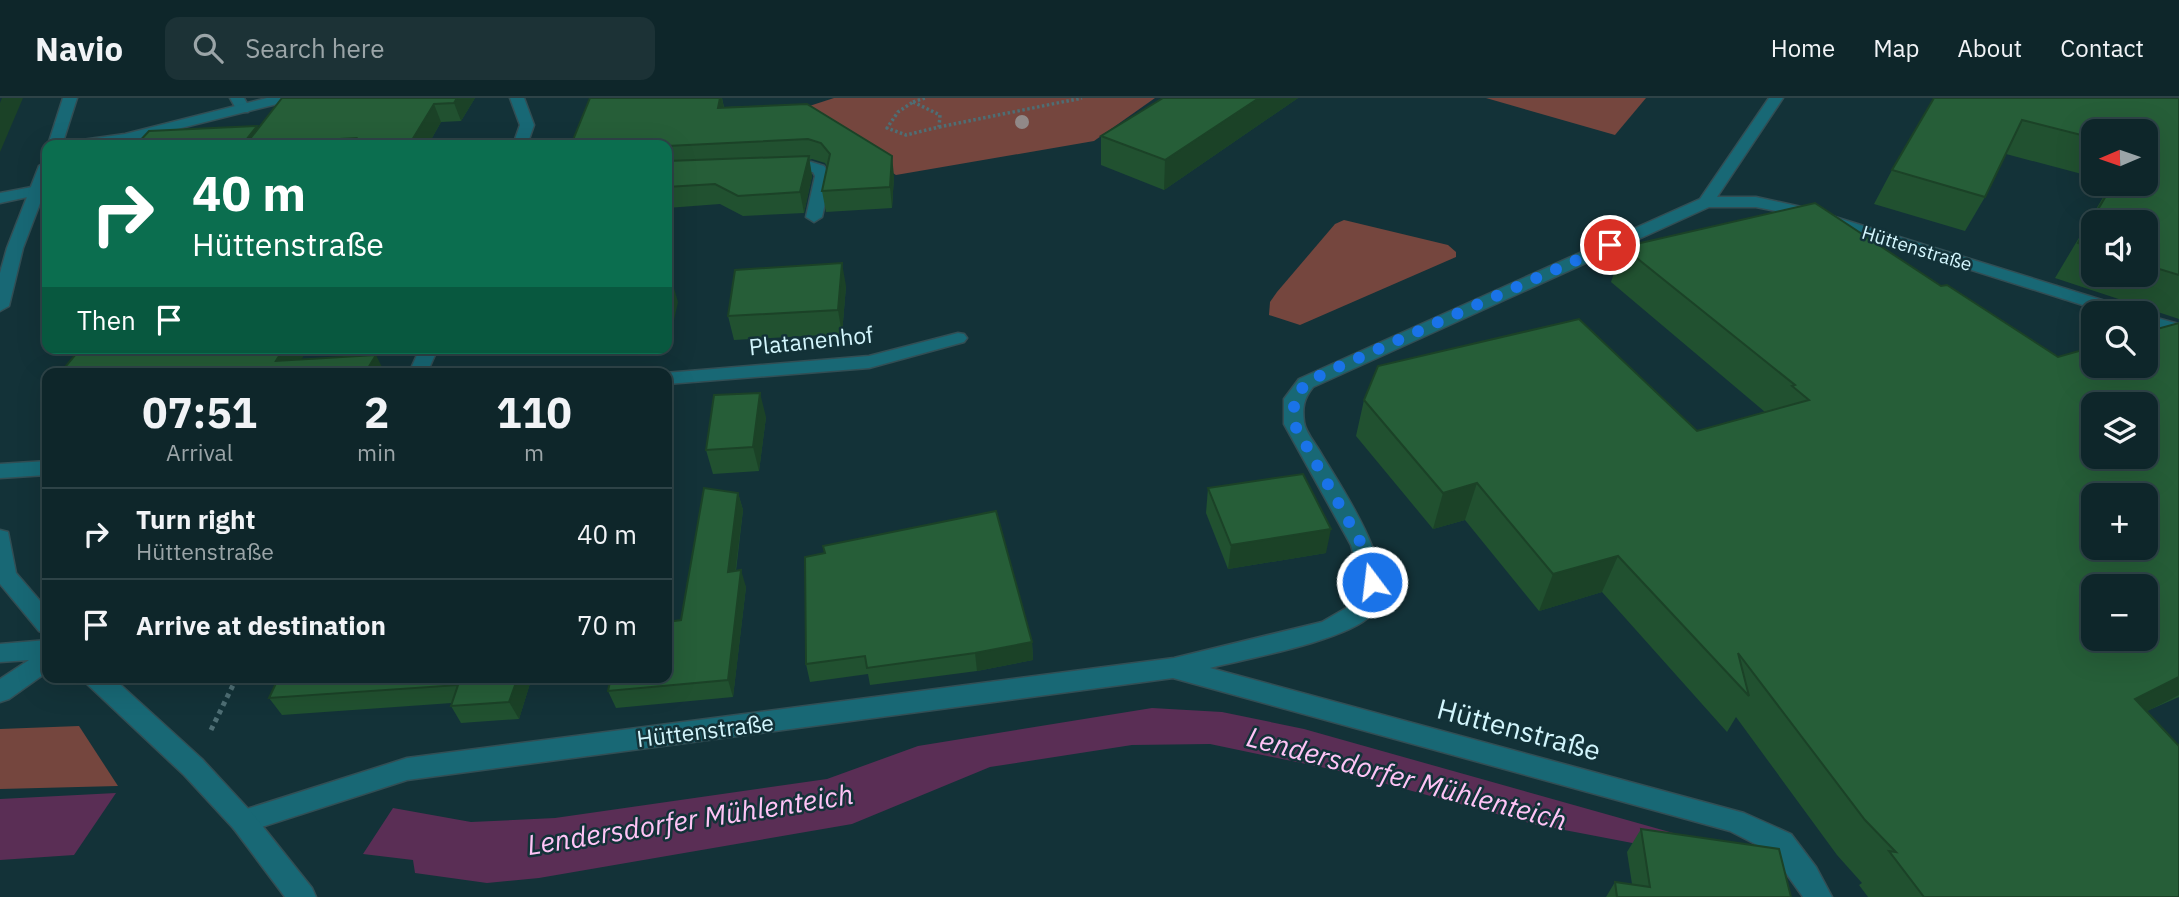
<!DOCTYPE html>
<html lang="en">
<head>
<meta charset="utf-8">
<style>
	body { margin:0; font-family:"IBM Plex Sans",sans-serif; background:#1c3236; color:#f1f3f6; height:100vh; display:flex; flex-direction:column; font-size:26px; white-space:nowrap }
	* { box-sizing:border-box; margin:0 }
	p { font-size:23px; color:#9ba5a8 }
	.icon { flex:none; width:38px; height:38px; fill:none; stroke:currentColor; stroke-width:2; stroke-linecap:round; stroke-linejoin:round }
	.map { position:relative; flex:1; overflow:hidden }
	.details { position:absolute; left:42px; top:270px; width:630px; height:315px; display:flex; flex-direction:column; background:#0e262a; border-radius:14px; box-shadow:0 7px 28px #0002,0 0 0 2px #2e4347 }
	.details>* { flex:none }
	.top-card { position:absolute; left:42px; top:42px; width:630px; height:214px; border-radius:14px; box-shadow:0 7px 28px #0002,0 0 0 2px #2e4347; background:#0b6e4f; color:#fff; overflow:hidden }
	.needle { width:46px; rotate:268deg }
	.buttons { position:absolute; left:2081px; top:21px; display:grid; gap:14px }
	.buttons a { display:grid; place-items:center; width:77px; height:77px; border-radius:14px; background:#0e262a; box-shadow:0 7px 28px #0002,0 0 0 2px #2e4347; font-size:35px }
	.pin { position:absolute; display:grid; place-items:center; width:60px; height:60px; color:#fff; margin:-30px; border:4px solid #fff; border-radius:50%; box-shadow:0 2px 7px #0007 }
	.me { position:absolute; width:77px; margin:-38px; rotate:345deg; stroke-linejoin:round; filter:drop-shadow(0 0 5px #0008) }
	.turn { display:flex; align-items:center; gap:24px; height:147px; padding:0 35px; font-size:32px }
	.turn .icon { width:91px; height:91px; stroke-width:2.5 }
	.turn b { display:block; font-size:49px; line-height:60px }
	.then { display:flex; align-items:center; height:66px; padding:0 35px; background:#0003; gap:14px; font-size:26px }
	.eta { display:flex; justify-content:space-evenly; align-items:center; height:119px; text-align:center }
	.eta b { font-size:42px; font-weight:700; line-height:49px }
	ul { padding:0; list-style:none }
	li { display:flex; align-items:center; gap:21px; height:91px; padding:0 35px; border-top:2px solid #2e4347 }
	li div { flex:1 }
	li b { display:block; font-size:26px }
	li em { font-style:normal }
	header { display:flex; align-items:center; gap:42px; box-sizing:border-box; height:98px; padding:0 35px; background:#0e262a; border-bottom:2px solid #2e4347 }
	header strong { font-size:33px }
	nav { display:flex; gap:38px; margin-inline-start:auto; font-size:24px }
	.search { width:490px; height:63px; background:#1c3236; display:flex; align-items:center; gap:18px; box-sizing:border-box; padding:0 24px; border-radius:14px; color:#9ba5a8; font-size:26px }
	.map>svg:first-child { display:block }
</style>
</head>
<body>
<header>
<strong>Navio</strong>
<div class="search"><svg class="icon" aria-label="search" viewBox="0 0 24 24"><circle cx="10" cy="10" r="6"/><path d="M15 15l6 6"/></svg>Search here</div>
<nav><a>Home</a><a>Map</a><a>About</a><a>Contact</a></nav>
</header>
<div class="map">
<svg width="2179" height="799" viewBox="0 0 2179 799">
	<rect width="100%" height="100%" fill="#133238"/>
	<g fill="#75463e">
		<path d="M834 0H1155L1094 43 896 77 801 18 797 12Z"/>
		<path d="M1486 0H1646L1615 37Z"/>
		<path d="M1344 122 1448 147 1456 154V159L1300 227 1269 217 1270 204 1277 194 1335 126Z"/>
		<path d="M79 628 118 688 0 691V631Z"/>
	</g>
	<g fill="#5a2e55">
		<path d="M1152 610 1222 614 1304 631 1730 751 1695 757 1533 726 1335 672 1210 646 1132 647 990 669 852 726 539 780 487 785 415 775 413 762 363 756 393 710 471 724 555 720 827 681 918 648Z"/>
		<path d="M116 695 74 757 0 762V701Z"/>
	</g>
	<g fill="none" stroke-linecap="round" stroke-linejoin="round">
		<g stroke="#324e54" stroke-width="3">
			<g id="service">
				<path d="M230 0H244L250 11 248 14H238Z"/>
				<path d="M811 64 824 68 831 78 822 119 814 124 806 119 815 78 813 74 784 75 776 70 784 65Z"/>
				<path d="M37 88 42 90 45 93 42 96 0 105V95Z"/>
			</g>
		</g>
		<g stroke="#324e54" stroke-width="3">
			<g id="minor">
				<path d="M267 0H291L289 3 125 44 68 47 75 43 125 36Z"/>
				<path d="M510 0H524L534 27 527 47H513L520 27Z"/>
				<path d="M1769 0H1783L1717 99H1756L1806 110 2131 211 2134 215H2108L1797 117 1756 109H1709L1313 289C1304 300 1302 309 1304 324 1305 333 1314 344 1319 352 1339 387 1406 479 1371 517 1348 542 1246 561 1210 570L1744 715 1791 736 1816 769 1832 799H1803L1771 754 1730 733 1173 580 407 682 243 735 234 731 230 723 234 715 407 660 1174 560 1322 524 1353 506 1361 484 1351 447 1284 326V301L1299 281 1700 101Z"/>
				<path d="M2146 217 2179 226V237L2146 228Z"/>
				<path d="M958 235 964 236 967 240 964 244 869 270 667 286V275H665L869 258Z"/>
				<path d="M420 250H438L427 275H409Z"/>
				<path d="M47 363V377L0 380V366Z"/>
				<path d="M47 542V574L9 601 0 604V581L29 562 0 564V546Z"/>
			</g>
		</g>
		<g stroke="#324e54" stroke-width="3">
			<g id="tertiary">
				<path d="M63 0H77L62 47H48Z"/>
				<path d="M47 63V87L23 150 9 208 0 213V175L7 150 39 68Z"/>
				<path d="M0 432 8 434 16 475 47 511V536L39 533 0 486Z"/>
				<path d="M84 579H112L202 661 252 715 312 790 316 799H285L234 731 184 677 87 586Z"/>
			</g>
		</g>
		<g stroke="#4e6e74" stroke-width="3.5" stroke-dasharray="2.5 2.5" stroke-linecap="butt">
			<path d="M913 4 940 17 939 29 906 37 887 30 898 14Z"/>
			<path d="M913 4 925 0"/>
			<path d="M939 29 1082 0"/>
		</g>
		<path stroke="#4e6e74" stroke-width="5" stroke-dasharray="4.5 4.5" stroke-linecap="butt" d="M211 632 237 579"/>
		<use href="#service" fill="#186875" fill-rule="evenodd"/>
		<use href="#minor" fill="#186875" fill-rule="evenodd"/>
		<use href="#tertiary" fill="#186875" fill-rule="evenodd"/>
	</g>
	<circle fill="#918988" cx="1022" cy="24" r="7"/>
	<g fill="#215130" fill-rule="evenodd">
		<path d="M282 0H475L461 23 441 24 428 47H242L257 28 258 30Z"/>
		<path d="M722 0 724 9 807 6 894 78 892 110 826 114 822 93 827 69 825 65 812 61 809 62 812 78 804 115 743 118 720 106 667 110V47Z"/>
		<path d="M1163 0H1298L1164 92 1101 67V38Z"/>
		<path d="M1934 0H2179V221L2055 180 2111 86H2146V33H2093V79L2006 56 1985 99 1965 133 1874 106 1892 72ZM2093 124H2146V177H2093Z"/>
		<path d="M1623 149 1941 188 2058 259 2179 225V599L2147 613 2179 799H1868L1859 787 1862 785 1837 757 1736 619 1727 634 1602 494 1539 513 1465 422 1433 431 1356 338 1364 302 1697 333 1765 314 1611 184Z"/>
		<path d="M846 188 842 236 734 242 728 218Z"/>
		<path d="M473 250H591L477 258Z"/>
		<path d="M766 319 759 373 713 376 706 352Z"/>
		<path d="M1208 390 1326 455 1228 471 1206 415Z"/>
		<path d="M738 395 743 412 736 473 746 489 733 599 616 610 608 593 681 522Z"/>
		<path d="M805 459 1032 544 1033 562 977 573 870 587 868 576 810 584 806 566Z"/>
		<path d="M532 579 519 621 461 625 451 608 452 605 282 617 269 600Z"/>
		<path d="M1641 731 1791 799H1606L1615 784 1632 786 1627 754Z"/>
	</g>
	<g fill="#1b4227">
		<path d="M2 0H23L0 54V5Z"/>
		<path d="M457 0H475L461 23 454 5Z"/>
		<path d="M720 0H722L725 17 718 10Z"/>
		<path d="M1259 0H1298L1164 92 1165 62Z"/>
		<path d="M434 6 441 24 428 47H409Z"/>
		<path d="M257 28 266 45 246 46V47H242Z"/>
		<path d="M809 58 812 78 804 115 800 94Z"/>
		<path d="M892 58 894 78 892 110 890 89Z"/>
		<path d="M842 165 846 188 842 236 838 212Z"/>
		<path d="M673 187 678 204 669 245 667 238V215Z"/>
		<path d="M284 250H308L294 275 276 263Z"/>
		<path d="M376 257 385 275H365Z"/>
		<path d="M760 295 766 319 759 373 753 349Z"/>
		<path d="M1477 385 1465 422 1433 431 1443 395Z"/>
		<path d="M738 395 743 412 733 492 728 474Z"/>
		<path d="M1331 431 1326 455 1228 471 1231 447Z"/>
		<path d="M1618 458 1602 494 1539 513 1553 476Z"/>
		<path d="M741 472 746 489 733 599 728 582Z"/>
		<path d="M1032 544 1033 562 977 573 975 555Z"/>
		<path d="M518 579H532L519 621 509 604Z"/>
		<path d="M2179 579V597L2100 637 2135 601Z"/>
	</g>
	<g fill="#265e38" stroke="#1b4227" stroke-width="2" fill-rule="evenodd">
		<path d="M282 0H457L454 5 434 6 409 47H351L356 40 246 46Z"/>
		<path d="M590 0H720L718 10 807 6 892 58 890 89 822 93 830 56 821 45 808 41 667 48 571 47Z"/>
		<path d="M1163 0H1259L1165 62 1101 38Z"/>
		<path d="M1934 0H2179V177L2146 167V124H2093V150L2078 145 2113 86H2146V33H2093V40L2022 22 1985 99 1892 72Z"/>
		<path d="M257 28 242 47H136L149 33Z"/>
		<path d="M809 58 800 94 738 98 715 86 667 89V63Z"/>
		<path d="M1815 105 1941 188 1947 187 2058 259 2093 249V268H2146V234L2179 225V579L2135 601 2179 648V799H1924L1889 753 1896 754 1865 722 1738 555 1749 598 1618 458 1553 476 1477 385 1443 395 1364 302 1378 268 1579 221 1697 333 1809 302 1792 288 1795 287 1623 149ZM2093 306H2146V359H2093ZM2093 397H2146V450H2093ZM2093 488H2146V541H2093Z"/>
		<path d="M842 165 838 212 728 218 735 172Z"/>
		<path d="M673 187 667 215V188Z"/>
		<path d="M81 250H284L276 263 376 257 365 275H60Z"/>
		<path d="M760 295 753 349 706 352 714 297Z"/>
		<path d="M1303 376 1331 431 1231 447 1208 390Z"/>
		<path d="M704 390 738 395 728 474 741 472 728 582 608 593 611 579H667V524L681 522Z"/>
		<path d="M996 413 1032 544 975 555 867 570 865 558 806 566 805 459 825 455 823 448Z"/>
		<path d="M279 579H518L509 604 451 608 458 587 269 600Z"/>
		<path d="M1641 731 1779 751 1791 799H1617L1615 784 1650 789Z"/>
	</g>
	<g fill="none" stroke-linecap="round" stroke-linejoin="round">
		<path stroke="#1a73e8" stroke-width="12" stroke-dasharray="0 21.6" d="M1372 484 1362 447 1294 326V301L1306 285 1327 274 1610 147"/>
	</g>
	<g text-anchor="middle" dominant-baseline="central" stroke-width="5" stroke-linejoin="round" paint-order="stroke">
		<g font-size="19" fill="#d2f5fc" stroke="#133238">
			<text transform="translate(1917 150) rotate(17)">Hüttenstraße</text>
		</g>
		<g font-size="23" fill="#d2f5fc" stroke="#133238">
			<text transform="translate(811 242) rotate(-6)">Platanenhof</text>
			<text transform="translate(705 632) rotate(-7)">Hüttenstraße</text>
		</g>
		<g font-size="28" fill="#d2f5fc" stroke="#133238">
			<text transform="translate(1519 631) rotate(15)">Hüttenstraße</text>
		</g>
		<g font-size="28" font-style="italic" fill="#ffc4f6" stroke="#133238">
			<text transform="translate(1407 680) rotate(15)">Lendersdorfer Mühlenteich</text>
			<text transform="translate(690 721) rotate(-9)">Lendersdorfer Mühlenteich</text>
		</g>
	</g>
</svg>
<div class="buttons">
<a><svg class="needle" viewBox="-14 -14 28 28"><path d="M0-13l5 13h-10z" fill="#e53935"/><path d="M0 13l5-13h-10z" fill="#9ba5a8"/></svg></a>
<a><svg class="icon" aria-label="sound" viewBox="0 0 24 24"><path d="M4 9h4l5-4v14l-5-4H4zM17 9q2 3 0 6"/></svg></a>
<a><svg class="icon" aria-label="search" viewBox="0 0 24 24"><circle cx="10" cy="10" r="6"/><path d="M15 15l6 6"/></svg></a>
<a><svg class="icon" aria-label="layers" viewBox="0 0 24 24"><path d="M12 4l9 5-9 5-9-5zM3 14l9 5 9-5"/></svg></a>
<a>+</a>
<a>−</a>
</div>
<div class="pin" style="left:1610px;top:147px;background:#d93025"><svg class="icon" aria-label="arrive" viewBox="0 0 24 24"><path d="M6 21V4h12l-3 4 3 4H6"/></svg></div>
<svg class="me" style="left:1372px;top:484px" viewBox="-20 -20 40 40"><circle r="17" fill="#1a73e8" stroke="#fff" stroke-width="3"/><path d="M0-11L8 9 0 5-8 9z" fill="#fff"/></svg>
<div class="top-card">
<div class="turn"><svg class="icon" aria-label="right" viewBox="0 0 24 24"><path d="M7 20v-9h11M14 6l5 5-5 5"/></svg><div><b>40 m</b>Hüttenstraße</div></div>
<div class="then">Then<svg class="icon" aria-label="arrive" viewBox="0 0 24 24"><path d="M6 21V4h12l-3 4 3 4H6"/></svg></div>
</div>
<section class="details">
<div class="eta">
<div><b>07:51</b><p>Arrival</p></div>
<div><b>2</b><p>min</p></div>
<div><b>110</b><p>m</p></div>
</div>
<ul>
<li><svg class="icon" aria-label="right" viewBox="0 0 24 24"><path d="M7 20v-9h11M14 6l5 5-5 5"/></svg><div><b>Turn right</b><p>Hüttenstraße</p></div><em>40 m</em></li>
<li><svg class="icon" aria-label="arrive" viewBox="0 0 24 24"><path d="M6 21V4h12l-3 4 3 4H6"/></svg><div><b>Arrive at destination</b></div><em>70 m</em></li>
</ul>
</section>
</div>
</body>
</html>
